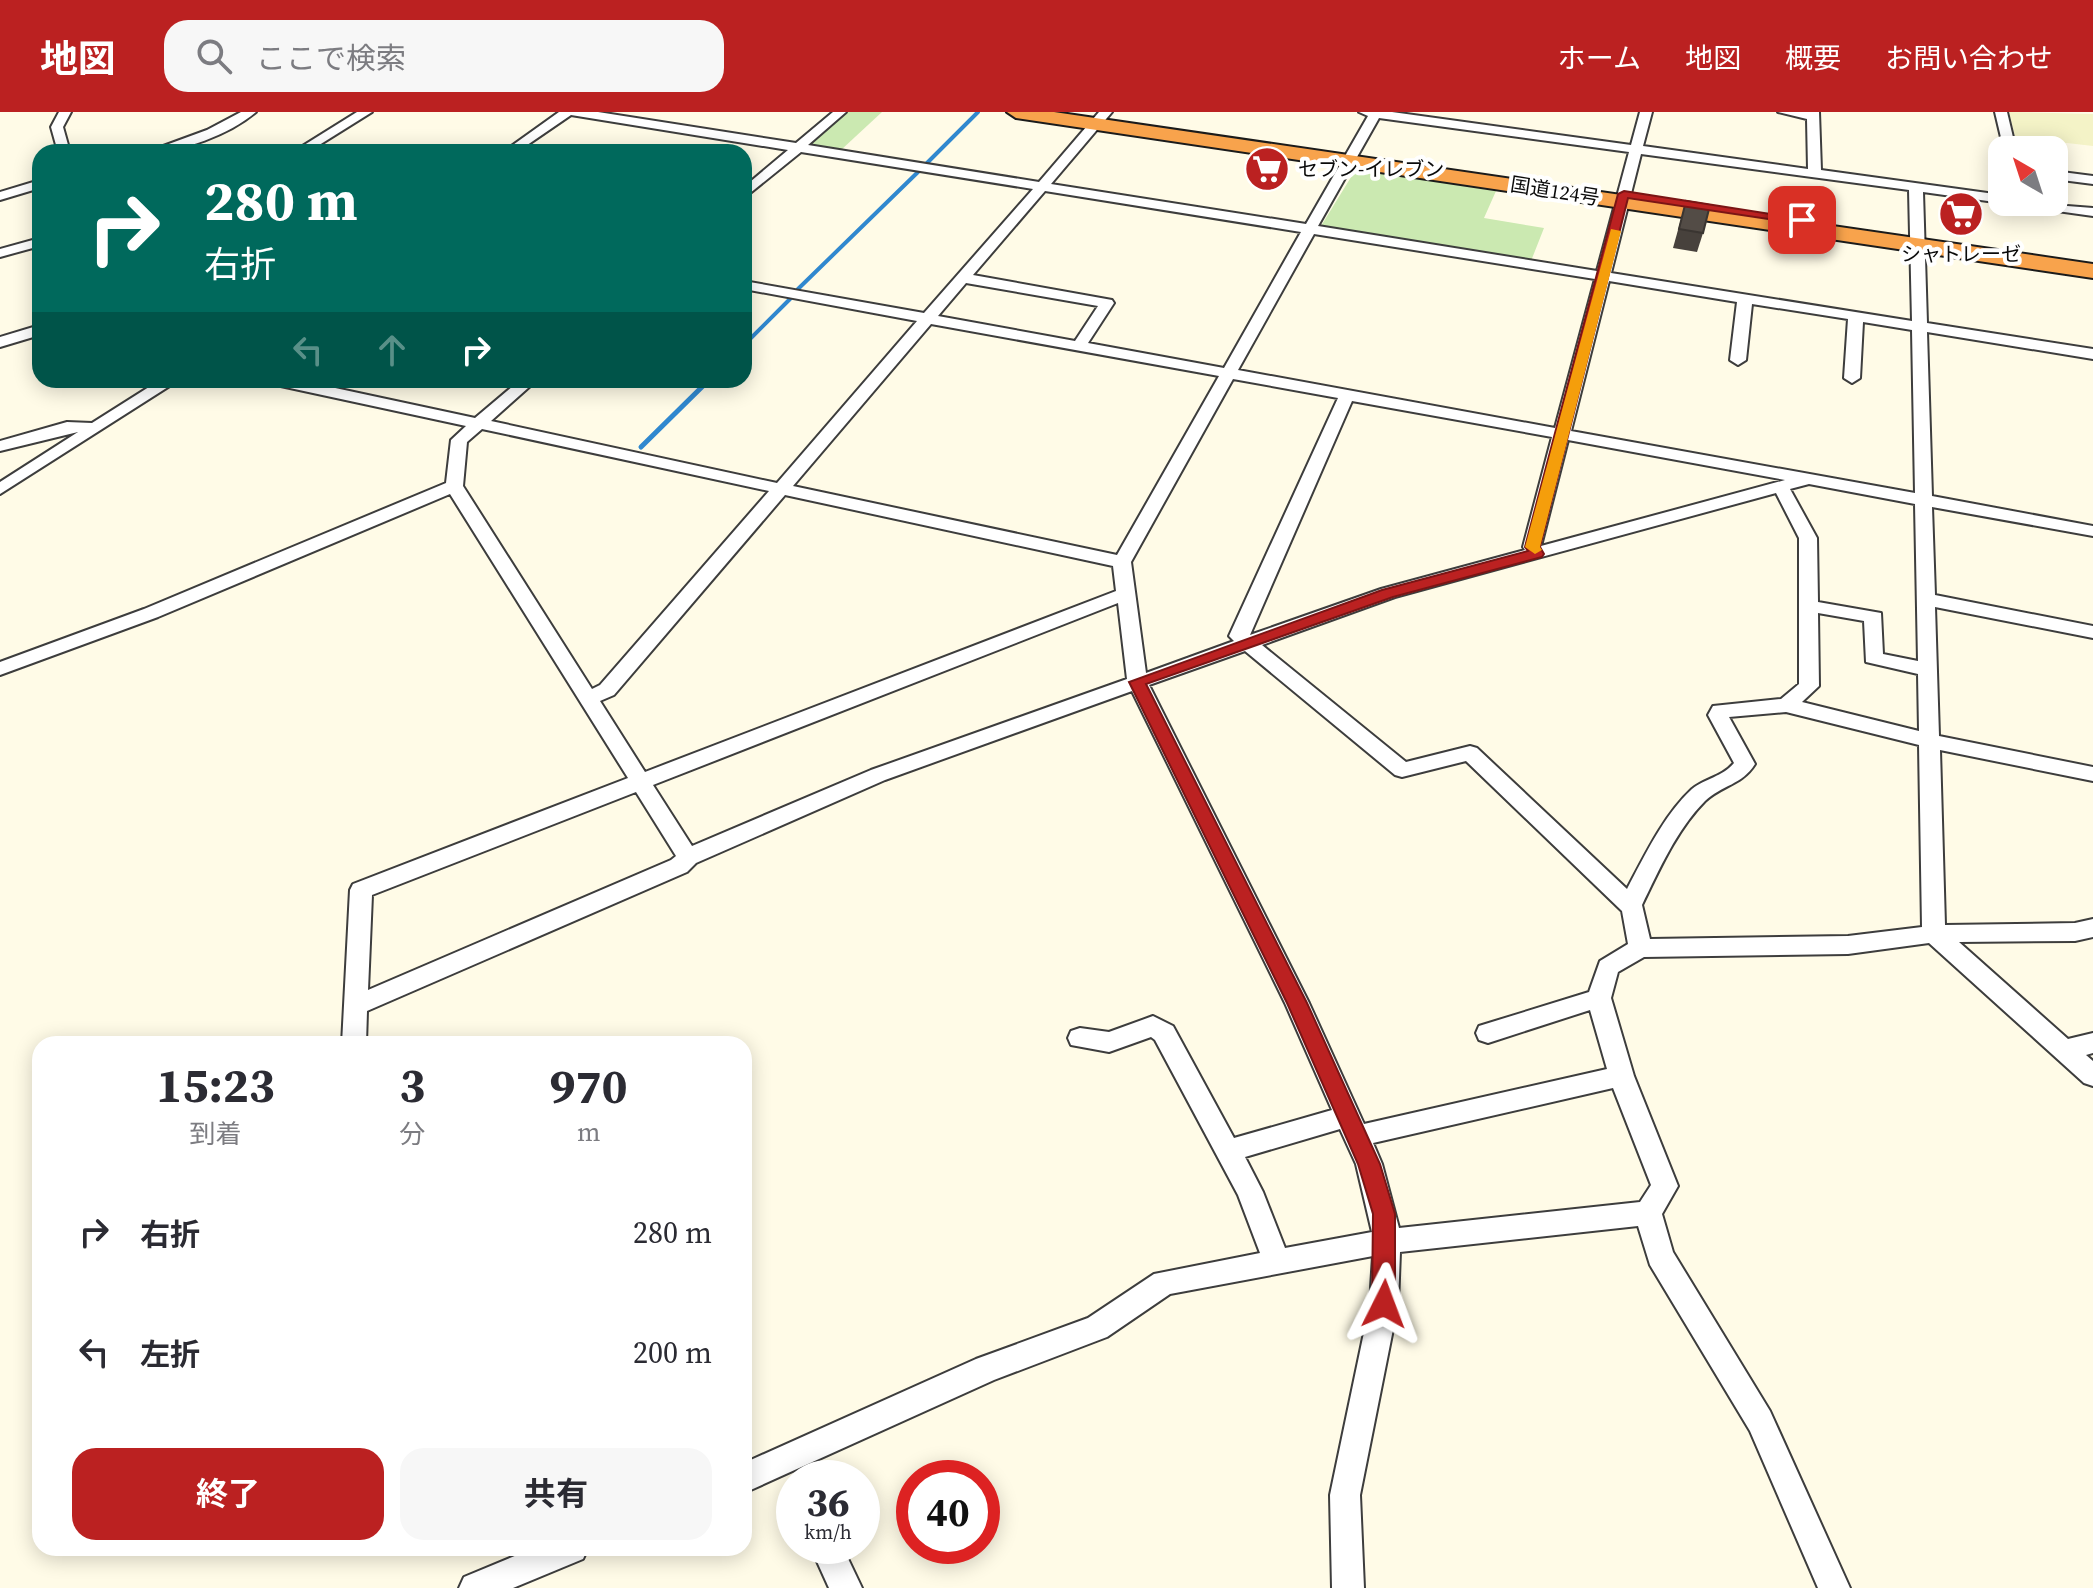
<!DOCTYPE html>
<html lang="ja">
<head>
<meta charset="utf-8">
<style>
	body { margin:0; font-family:"Source Serif 4","Noto Sans JP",serif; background:#f7f7f7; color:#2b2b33; height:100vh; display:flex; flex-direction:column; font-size:30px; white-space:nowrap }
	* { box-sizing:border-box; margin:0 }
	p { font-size:26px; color:#7c7c81 }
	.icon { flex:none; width:44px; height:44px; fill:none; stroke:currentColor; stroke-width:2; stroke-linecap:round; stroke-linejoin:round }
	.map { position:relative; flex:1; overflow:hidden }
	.side { position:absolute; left:32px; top:924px; width:720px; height:520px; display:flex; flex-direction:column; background:#fff; border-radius:24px; box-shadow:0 4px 20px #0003 }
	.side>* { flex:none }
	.banner { position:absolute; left:32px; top:32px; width:720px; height:244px; border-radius:24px; box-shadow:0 4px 20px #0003; background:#00695c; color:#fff; overflow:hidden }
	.needle { width:52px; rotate:321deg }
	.fabs { position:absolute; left:1988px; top:24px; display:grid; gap:16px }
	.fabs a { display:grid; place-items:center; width:80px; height:80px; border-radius:16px; background:#fff; box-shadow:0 4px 20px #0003; font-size:40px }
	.speed { position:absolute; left:776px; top:1348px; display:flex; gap:16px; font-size:40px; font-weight:700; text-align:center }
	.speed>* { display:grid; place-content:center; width:104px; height:104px; border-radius:50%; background:#fff; box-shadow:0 4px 20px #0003; line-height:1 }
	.speed small { font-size:20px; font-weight:400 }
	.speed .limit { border:12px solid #d22; background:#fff; color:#111 }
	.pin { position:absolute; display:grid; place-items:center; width:68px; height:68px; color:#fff; margin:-34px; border-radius:16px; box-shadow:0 4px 12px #0006 }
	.me { position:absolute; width:88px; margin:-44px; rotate:3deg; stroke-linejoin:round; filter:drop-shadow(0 0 6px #0008) }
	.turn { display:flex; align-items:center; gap:28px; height:168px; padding:0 40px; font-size:36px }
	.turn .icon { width:104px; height:104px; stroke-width:2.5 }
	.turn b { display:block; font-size:56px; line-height:68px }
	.lanes { display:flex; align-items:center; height:76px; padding:0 40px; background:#0003; justify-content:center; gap:40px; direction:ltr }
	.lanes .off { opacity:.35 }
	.eta { display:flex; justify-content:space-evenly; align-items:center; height:136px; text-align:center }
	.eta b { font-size:48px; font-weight:700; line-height:56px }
	.button { display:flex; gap:16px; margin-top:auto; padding:16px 40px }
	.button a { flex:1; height:92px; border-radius:24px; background:#bb2121; color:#fff; font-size:32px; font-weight:700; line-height:92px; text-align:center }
	.button a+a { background:#f7f7f7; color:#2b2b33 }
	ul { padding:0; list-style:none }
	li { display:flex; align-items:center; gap:24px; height:120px; padding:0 40px }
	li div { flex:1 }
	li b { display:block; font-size:30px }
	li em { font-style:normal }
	header { display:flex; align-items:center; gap:48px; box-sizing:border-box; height:112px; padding:0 40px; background:#bb2121; color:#fff }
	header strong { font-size:38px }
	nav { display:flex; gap:44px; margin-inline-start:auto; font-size:28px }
	.search { width:560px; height:72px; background:#f7f7f7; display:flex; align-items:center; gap:20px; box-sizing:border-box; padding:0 28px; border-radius:24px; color:#7c7c81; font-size:30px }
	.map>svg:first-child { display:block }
</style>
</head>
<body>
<header>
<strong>地図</strong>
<div class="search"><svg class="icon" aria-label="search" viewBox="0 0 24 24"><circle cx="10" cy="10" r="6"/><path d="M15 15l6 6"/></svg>ここで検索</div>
<nav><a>ホーム</a><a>地図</a><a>概要</a><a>お問い合わせ</a></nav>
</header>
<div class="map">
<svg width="2093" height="1476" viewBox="0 0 2093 1476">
	<rect width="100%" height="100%" fill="#fffbe7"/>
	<path fill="#f4f3c7" d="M2009 0 2093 2V34L2015 25Z"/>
	<g fill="#cbe9b1">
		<path d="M844 0H882L841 38 807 33Z"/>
		<path d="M1356 57 1496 79 1484 106 1544 116 1531 149 1321 114Z"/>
	</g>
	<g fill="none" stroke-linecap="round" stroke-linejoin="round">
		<g stroke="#3088cf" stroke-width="4">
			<path d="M927 51 978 0"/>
			<path d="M798 177 918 60"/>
			<path d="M744 233 790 187"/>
		</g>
		<path stroke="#3088cf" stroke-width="5" d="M641 335 709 268"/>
		<g stroke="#3d3d3d" stroke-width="4">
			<g id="minor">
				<path d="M59 0H71L63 15 70 40H58L51 15Z"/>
				<path d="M241 0H256C229 23 182 40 147 40L207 18Z"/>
				<path d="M357 0H372L308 40H293Z"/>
				<path d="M559 0H598L796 31 833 0H846L808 33 1039 70 1099 0H1112L1051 72 1306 112 1368 4 1359 0H1392L1631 33 1640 0H1652L1643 34 1808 57 1807 7 1778 0H1819L1821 58 2002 83V90H2006L2002 91 1923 80 1927 211 2093 237V247L1927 220 1932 384 2093 414V424L1932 395 1935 483 2093 514V526L1935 495 1939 624 2093 655V669L1940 638 1945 813 2075 811 2093 807V825L2075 829 1959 830 2068 927 2093 921V941L2086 943 2093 949V974L2084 971 1929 831 1848 842 1644 845 1618 860 1611 886 1634 964 1678 1074 1662 1102 1673 1140 1770 1299 1850 1476H1818L1750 1319 1650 1153 1638 1114 1400 1140 1398 1192 1360 1383 1364 1476H1332L1330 1383 1370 1192 1373 1144 1170 1182 1107 1225 994 1268 744 1381V1351L976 1247 1088 1206 1154 1162 1260 1141 1238 1083 1155 928 1151 925 1109 940 1071 933 1068 926 1071 919 1080 916 1109 920 1153 904 1173 914 1234 1026 1332 998 1285 891 1132 579 885 668 696 751 687 760 367 899 366 932H342L350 778 353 772 628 666 450 382 158 505 0 563V550L144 497 446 371 451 328 466 314 276 273 268 268H298L475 306 520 268H537L491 309 777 371 917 209 744 177V169L924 201 1033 77 801 40 744 86V75L788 38 571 3 517 40H503ZM1379 6 1629 40 1597 159 1318 114ZM1641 42 1909 78 1912 209 1611 161ZM1045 79 1301 120 1224 256 1088 231 1114 191 1112 188 973 163ZM1314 122 1595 167 1555 316 1238 258ZM1609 169 1737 190 1730 248 1738 253 1746 248 1752 192 1848 207 1844 266 1852 271 1860 266 1863 210 1912 218 1915 381 1571 319ZM966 171 1098 194 1075 229 938 204ZM931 212 1219 264 1117 443 793 374ZM1233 267 1338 286 1229 524 1234 529 1146 561 1131 450ZM1352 289 1552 325 1523 435 1525 438 1381 477 1250 523ZM482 317 769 379 600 573 592 577 463 374 467 330ZM1568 328 1785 368 1541 434ZM1809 372 1915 392 1918 549 1883 542 1881 501 1818 490 1817 426 1790 377ZM1776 381 1799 426V572L1781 587 1713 594 1708 603 1734 651C1722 665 1706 666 1692 677 1664 703 1645 743 1627 777L1477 636 1470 634 1406 650 1262 533 1395 485ZM785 383 1113 454 1116 479 645 660 600 589 614 583ZM1118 491 1127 567 871 658 692 734 653 673ZM1818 501 1864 509 1866 550 1918 562 1919 619 1802 590 1819 574ZM1245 539 1395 663 1402 665 1466 649 1622 799 1628 832 1600 849 1589 880 1479 914 1476 921 1479 928 1488 931 1590 898 1607 957 1364 1012 1309 891 1149 573ZM1786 600 1919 633 1922 815 1848 824 1650 827 1642 793C1659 758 1677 717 1705 689 1722 673 1742 673 1755 652L1729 605ZM636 680 676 744 671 748 368 878 372 783ZM1613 976 1651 1073 1640 1090 1399 1116 1382 1052 1373 1031ZM1340 1017 1356 1052 1372 1120 1285 1136 1263 1080 1245 1045Z"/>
				<path d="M1995 0H2007L2016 38H2004Z"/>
				<path d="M2054 59 2093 64V72L2054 67Z"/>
				<path d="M40 68V76L0 88V80Z"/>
				<path d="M2014 90 2093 96V104L2021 94Z"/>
				<path d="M40 126V134L0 145V137Z"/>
				<path d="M40 213V223L0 235V225Z"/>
				<path d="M160 268H179L0 382V370L78 320 0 339V329L67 310 92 311Z"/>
				<path d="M810 1434H842L862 1476H829Z"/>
				<path d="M534 1436H588L583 1447 513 1476H459L464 1465Z"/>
			</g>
		</g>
		<g stroke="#1b1b1b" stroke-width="4">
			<path id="highway" d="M1007 0H1054L2093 152V166L1016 6Z"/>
		</g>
		<use href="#minor" fill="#fff" fill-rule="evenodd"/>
		<use href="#highway" fill="#f8a34c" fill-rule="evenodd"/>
	</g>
	<path fill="#47413c" d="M1686 89 1703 121 1697 140 1673 136Z"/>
	<path fill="#534c46" stroke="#3a3531" stroke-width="2" d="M1686 89 1710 93 1703 121 1679 117Z"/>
	<path fill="#bb2121" stroke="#7a1515" stroke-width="2" d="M1624 79 1808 108 1802 112 1628 86 1540 435 1544 442 1542 445 1393 485 1146 572 1307 891 1380 1052 1395 1102V1192L1392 1199 1384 1202 1375 1199 1372 1192 1373 1102 1358 1052 1287 891 1129 570 1382 478 1528 439 1525 435 1618 82Z"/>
	<path fill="#f59e0b" d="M1611 117 1621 119 1540 435 1542 438 1535 442 1525 435Z"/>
	<defs>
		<g id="supermarket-disc" transform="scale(2.3)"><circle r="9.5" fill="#bb2121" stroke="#fff"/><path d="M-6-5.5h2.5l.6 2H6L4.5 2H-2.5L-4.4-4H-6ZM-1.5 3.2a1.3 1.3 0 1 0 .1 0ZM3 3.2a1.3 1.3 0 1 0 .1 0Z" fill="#fff"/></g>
	</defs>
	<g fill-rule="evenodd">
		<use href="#supermarket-disc" x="1267" y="57"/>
		<use href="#supermarket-disc" x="1961" y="102"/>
	</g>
	<g text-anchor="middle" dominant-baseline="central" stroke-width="8" stroke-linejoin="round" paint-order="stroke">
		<g font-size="20" fill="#0a0a0a" stroke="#fff" text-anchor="start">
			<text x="1298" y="57">セブン-イレブン</text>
			<text x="1961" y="142" text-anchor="middle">シャトレーゼ</text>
		</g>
		<g font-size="20" fill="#0a0a0a" stroke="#fff">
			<text transform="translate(1555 79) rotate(9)">国道124号</text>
		</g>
	</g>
</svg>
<div class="fabs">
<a><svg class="needle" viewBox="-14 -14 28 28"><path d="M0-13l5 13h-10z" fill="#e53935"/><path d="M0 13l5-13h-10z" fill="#7c7c81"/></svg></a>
</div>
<div class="speed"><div>36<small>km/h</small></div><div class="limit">40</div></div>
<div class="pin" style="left:1802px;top:108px;background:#d93025"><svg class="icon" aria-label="arrive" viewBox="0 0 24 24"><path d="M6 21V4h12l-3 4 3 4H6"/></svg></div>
<svg class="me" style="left:1384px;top:1192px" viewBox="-20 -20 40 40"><path d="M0-17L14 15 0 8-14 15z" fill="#bb2121" stroke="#fff" stroke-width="4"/></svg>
<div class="banner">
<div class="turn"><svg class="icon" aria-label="right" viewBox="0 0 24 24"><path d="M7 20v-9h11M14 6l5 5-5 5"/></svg><div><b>280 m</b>右折</div></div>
<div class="lanes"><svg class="icon off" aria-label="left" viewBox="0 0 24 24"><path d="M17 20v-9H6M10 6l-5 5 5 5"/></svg><svg class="icon off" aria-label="ahead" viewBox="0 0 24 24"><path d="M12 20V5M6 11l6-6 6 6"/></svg><svg class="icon" aria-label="right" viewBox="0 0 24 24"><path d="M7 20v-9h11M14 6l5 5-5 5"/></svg></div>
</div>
<section class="side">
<div class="eta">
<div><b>15:23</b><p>到着</p></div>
<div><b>3</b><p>分</p></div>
<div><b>970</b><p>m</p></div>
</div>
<ul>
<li><svg class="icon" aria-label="right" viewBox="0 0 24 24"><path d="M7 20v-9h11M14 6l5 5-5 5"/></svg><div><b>右折</b></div><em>280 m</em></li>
<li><svg class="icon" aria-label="left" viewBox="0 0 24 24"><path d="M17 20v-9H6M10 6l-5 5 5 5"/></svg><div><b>左折</b></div><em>200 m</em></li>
</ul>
<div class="button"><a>終了</a><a>共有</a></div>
</section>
</div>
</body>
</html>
